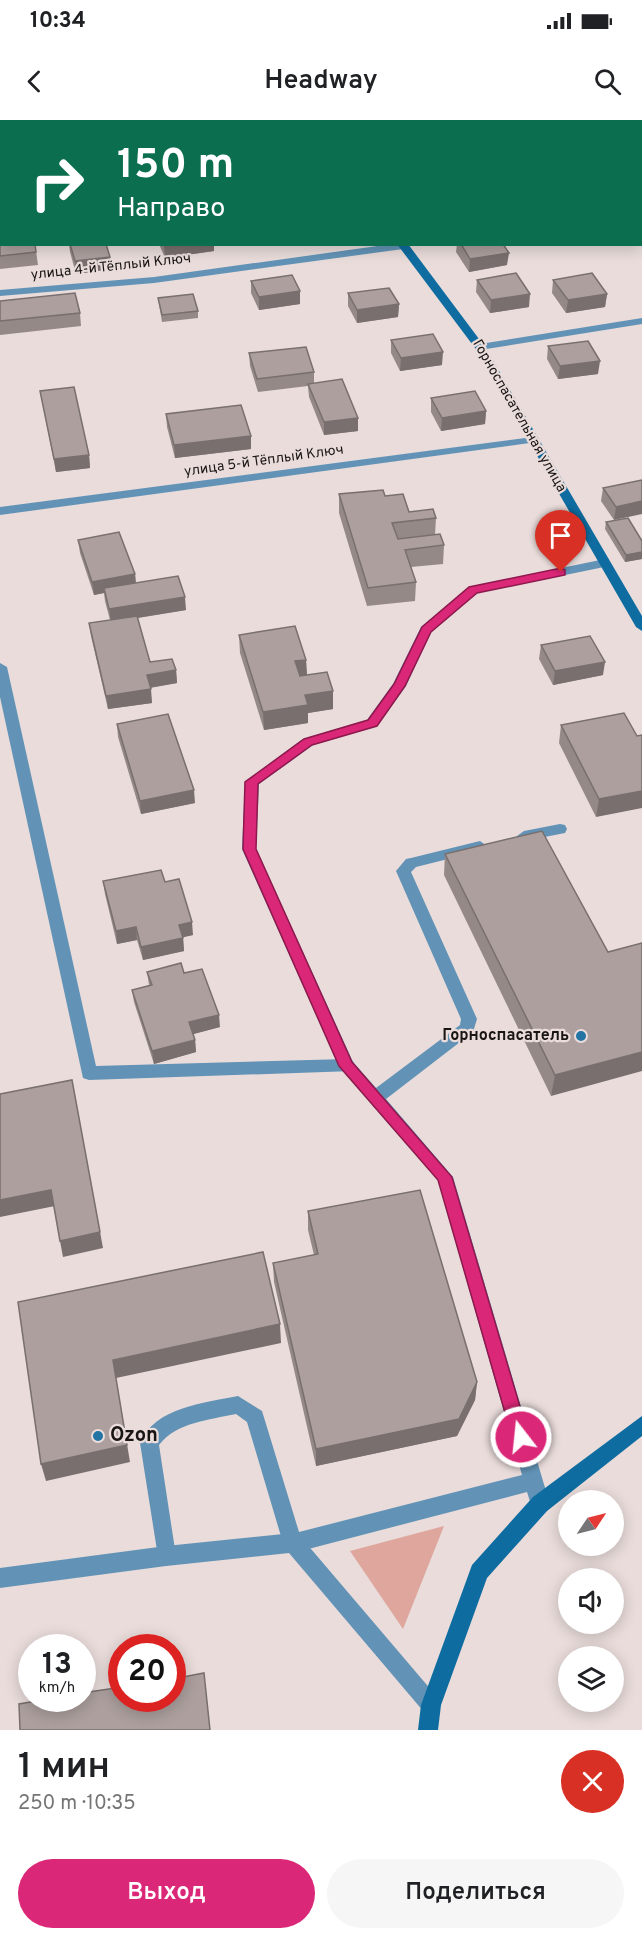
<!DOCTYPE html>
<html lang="ru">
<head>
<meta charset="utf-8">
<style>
	body { margin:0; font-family:Overpass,sans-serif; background:#f6f6f6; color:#202124; height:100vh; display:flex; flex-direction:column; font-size:22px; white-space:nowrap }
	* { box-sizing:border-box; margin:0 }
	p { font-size:20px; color:#757577 }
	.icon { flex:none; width:33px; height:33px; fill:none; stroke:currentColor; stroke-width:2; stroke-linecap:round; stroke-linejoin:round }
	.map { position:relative; height:1610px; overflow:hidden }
	.details { display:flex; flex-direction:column; background:#fff; flex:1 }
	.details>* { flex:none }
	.top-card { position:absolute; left:0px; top:0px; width:642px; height:126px; box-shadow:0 3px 15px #0003; background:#0b6e4f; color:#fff; overflow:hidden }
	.needle { width:39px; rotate:55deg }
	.tools { position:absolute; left:558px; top:1370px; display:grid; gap:12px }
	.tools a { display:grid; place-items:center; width:66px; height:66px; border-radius:50%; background:#fff; box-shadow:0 3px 15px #0003; font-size:30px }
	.speed { position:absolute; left:18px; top:1514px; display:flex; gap:12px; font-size:30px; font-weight:700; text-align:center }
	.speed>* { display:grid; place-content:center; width:78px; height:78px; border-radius:50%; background:#fff; box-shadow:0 3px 15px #0003; line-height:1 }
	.speed small { font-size:15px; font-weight:400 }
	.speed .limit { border:9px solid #d22; background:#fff; color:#111 }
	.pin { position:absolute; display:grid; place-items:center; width:51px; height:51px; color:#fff; margin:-62px -26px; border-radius:50% 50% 50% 0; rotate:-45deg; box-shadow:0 0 6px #0007 }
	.pin .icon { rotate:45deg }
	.me { position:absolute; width:66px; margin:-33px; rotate:344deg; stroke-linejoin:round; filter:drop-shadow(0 0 4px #0008) }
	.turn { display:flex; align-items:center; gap:21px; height:126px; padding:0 18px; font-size:27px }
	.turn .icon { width:78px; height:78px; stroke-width:2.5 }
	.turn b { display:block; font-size:42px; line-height:51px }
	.round { display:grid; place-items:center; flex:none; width:63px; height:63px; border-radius:32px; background:#f6f6f6 }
	.summary { display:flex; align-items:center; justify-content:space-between; height:102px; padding:0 18px }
	h1 { font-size:36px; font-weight:600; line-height:45px }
	.cta { display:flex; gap:12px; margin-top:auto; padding:12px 18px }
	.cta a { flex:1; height:69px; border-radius:36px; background:#db2777; color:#fff; font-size:24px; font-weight:600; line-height:69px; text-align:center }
	.cta a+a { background:#f6f6f6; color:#202124 }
	.status { display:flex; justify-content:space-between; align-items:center; height:42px; padding:0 30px; background:#fff; direction:ltr }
	.status svg { height:16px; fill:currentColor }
	header { display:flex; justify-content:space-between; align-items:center; height:78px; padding:0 18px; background:#fff; font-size:27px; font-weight:600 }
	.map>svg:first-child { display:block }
</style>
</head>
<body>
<div class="status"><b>10:34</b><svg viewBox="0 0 49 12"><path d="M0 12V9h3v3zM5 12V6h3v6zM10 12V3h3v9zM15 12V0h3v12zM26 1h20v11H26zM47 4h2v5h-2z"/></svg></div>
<header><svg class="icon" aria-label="back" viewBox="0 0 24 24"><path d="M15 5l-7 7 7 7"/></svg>Headway<svg class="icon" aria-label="search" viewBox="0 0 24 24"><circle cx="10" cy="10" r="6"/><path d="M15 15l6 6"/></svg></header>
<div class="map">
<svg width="642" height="1610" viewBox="0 0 642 1610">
	<rect width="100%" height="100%" fill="#e9dcda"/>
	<path fill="#dea69c" d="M444 1406 403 1509 350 1431Z"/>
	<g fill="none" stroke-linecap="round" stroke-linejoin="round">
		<g fill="#6293b6" fill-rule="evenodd">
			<path d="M605 439 609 440V446L477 473 431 512 406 566 377 606 313 625 259 664 256 729 353 942 376 968 460 905 461 899 396 751 406 739 411 738 480 721 487 726 480 731 416 747 411 752 477 899 473 912 386 979 453 1057 543 1361 550 1384 547 1391 540 1393 533 1391 527 1372 293 1433 286 1430 283 1423 247 1302 236 1294C209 1300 177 1302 159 1325L176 1436 173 1443 166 1446 159 1443 140 1323C155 1287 204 1283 238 1276L262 1291 299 1412 522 1355 438 1060 339 946 242 729 245 662 303 619 367 600 393 564 421 507 469 467Z"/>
			<path d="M560 704 565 705 567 709 565 713 524 721 517 716 524 711Z"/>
		</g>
		<g fill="#6293b6" fill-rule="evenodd">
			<path d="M617 0H627V2H618Z"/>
			<path d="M640 20 642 21V27L640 26Z"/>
			<path d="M392 124 408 126 403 129 154 163 0 176V170L154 157Z"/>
			<path d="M642 198V204L480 230 475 227 480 224Z"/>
			<path d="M533 317 539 320 537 322 0 395V387Z"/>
			<path d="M0 543 7 547 96 946 347 939 353 941 355 946 353 951 89 960 83 958 0 577Z"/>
			<path d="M293 1413 300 1416 438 1578 441 1585 438 1592 431 1595 424 1592 289 1433 166 1446 0 1468V1448L166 1426Z"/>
		</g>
		<g fill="#0e6ca0" fill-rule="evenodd">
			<path d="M313 0H323V2H314Z"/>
			<path d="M397 124H408L485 227 642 496V511L636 507 475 228Z"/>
			<path d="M642 1296V1316L547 1391 487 1458 441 1585 438 1610H418L421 1585 472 1445 533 1377Z"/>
		</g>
	</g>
	<g fill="#948987">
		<path d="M0 118 35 124 38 145 0 149Z"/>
		<path d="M69 124H106L111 149 76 154 70 132Z"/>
		<path d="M159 124H214V131L165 138Z"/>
		<path d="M457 124H503L507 145 469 152 456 132Z"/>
		<path d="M477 160 529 187 490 193 476 172Z"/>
		<path d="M553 160 607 174 605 187 566 193 552 173Z"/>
		<path d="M251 161 300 184 259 190 251 173Z"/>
		<path d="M348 173 399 184 398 197 357 203 348 186Z"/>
		<path d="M158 178 198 191V198L162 202Z"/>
		<path d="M0 181 80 193 81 206 0 215Z"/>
		<path d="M391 220 442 245 400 251 391 233Z"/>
		<path d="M548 226 598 254 558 259 547 239Z"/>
		<path d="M249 233 314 252V263L358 311 324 315 309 277 308 266 258 272 250 246Z"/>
		<path d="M40 271 89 335 90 348 56 352Z"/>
		<path d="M431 278 486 291 485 304 441 311 431 292Z"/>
		<path d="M166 294 251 316V329L175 338 167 307Z"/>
		<path d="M642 360 614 400 601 381 603 368Z"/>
		<path d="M339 374 385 376 409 392 436 398 435 415 444 425 443 444 411 447 416 462 415 481 367 486 339 393Z"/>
		<path d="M606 402 642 421V439L625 442 605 409Z"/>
		<path d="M78 420 135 454 136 463 186 490 138 498 150 542 176 550 177 563 150 568 152 583 108 589 91 516 89 503 110 500 105 481 104 473 94 475 80 433Z"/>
		<path d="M239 515 306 540 307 555 333 571V589L308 593V603L264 610 240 533Z"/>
		<path d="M541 525 603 555 553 565 539 539Z"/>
		<path d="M117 604 195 683 141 694 118 617Z"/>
		<path d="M561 605 637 616 596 697 559 623Z"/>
		<path d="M445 734 608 832 551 976 444 755Z"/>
		<path d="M103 761 165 762 193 815 183 817 184 831 143 840 137 820 117 824 105 774Z"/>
		<path d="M147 852 184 853 220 907 193 914 195 920 196 932 154 944 134 882 132 870 149 865Z"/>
		<path d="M308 1091 477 1262 475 1280 457 1316 316 1346 274 1162 273 1143 314 1135 308 1110Z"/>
	</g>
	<g fill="#786f6e">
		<path d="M16 0H53L54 2H16Z"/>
		<rect x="640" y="83" width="2" height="12"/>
		<path d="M172 124H214V131L165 138 164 126Z"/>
		<path d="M509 133 507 145 469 152 470 139Z"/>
		<path d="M110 137 111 149 76 154 75 141Z"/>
		<path d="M300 171V184L259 190V177Z"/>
		<path d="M530 174 529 187 490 193 491 180Z"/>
		<path d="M607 174 605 187 566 193 568 180Z"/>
		<path d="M399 184 398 197 357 203V190Z"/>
		<path d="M443 232 442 245 400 251 401 238Z"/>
		<path d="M600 241 598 254 558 259 560 246Z"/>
		<path d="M486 291 485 304 441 311 442 298Z"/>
		<path d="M358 298V311L324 315V302Z"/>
		<path d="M251 316V329L175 338 174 325Z"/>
		<path d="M89 335 90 348 56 352 54 339Z"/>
		<path d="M642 381V394L614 400 616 387Z"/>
		<path d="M642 432V439L625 442 626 435Z"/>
		<path d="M135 454 136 467 104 468V473L94 475 92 462Z"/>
		<path d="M185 477 186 490 111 502 109 489Z"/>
		<path d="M306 540 307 558 296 559 295 541Z"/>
		<path d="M605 542 603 555 553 565 555 551Z"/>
		<path d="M176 550 177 563 148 568 147 555Z"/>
		<path d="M151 569 152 583 108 589 106 576Z"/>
		<path d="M333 571V589L308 593V603L264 610 263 592 305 575Z"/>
		<path d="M194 670 195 683 141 694 140 681Z"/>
		<path d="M642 671V688L596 697 599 679Z"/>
		<path d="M192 802 193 815 180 818 179 805Z"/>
		<path d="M136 807 137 820 117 824 116 811Z"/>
		<path d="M183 818 184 831 143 840 141 827Z"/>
		<path d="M219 895 220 907 190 915 189 902Z"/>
		<path d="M195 920 196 932 154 944 152 931Z"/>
		<path d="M642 932V951L551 976 555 955Z"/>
		<path d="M72 960 103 1128 63 1137 60 1121Z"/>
		<path d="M51 1070 55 1086 0 1097V1080Z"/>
		<path d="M280 1204 281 1223 116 1258 130 1342 46 1361 41 1344 113 1240Z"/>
		<path d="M477 1262 475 1280 457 1316 316 1346V1329Z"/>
	</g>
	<g fill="#ac9f9d" stroke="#786f6e" stroke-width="1.5">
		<path d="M240 0H279L280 2H241Z"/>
		<path d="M596 0H603L604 2H585Z"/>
		<rect x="640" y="61" width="2" height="22"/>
		<path d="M0 118H2V124H35L36 132 0 136Z"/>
		<path d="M70 124H106L110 137 75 141Z"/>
		<path d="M461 124H503L509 133 470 139Z"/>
		<path d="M516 153 530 174 491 180 477 160Z"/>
		<path d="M592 153 607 174 568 180 553 160Z"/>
		<path d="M292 155 300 171 259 177 251 161Z"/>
		<path d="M389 168 399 184 357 190 348 173Z"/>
		<path d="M75 173 80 193 0 201V181Z"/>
		<path d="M193 174 198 191 162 195 158 178Z"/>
		<path d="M433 214 443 232 401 238 391 220Z"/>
		<path d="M588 221 600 241 560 246 548 226Z"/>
		<path d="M306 227 314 252 257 259 249 233Z"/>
		<path d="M342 259 358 298 324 302 308 264Z"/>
		<path d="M74 267 89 335 54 339 40 271Z"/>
		<path d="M475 271 486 291 442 298 431 278Z"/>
		<path d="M241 285 251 316 174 325 166 294Z"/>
		<path d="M642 360V381L616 387 603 368Z"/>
		<path d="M383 370 385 376 403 374 409 392 433 389 436 398 392 403 398 419 440 414 444 425 405 430 416 462 368 468 339 374Z"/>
		<path d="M628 398 642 421V432L626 435 606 402Z"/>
		<path d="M119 412 135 454 92 462 78 420Z"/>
		<path d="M178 456 185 477 109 489 104 468Z"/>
		<path d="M137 496 150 542 172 539 176 550 147 555 151 569 106 576 89 503Z"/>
		<path d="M295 506 306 540 295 541 300 556 327 552 333 571 305 575 308 585 263 592 239 515Z"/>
		<path d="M590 516 605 542 555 551 541 525Z"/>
		<path d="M624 593 637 616 642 615V671L599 679 561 605Z"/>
		<path d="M168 594 194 670 140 681 117 604Z"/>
		<path d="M542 711 608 832 642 823V932L555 955 445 734Z"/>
		<path d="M161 750 165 762 179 759 192 802 179 805 183 818 141 827 136 807 116 811 103 761Z"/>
		<path d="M181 843 184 853 202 849 219 895 189 902 195 920 152 931 132 870 152 865 147 852Z"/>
		<path d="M72 960 100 1112 60 1121 51 1070 0 1080V974Z"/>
		<path d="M420 1070 477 1262 459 1299 316 1329 273 1143 318 1134 308 1091Z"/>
		<path d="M263 1132 280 1204 113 1240 127 1325 41 1344 18 1182Z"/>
		<path d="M204 1553 210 1610H20L19 1584 54 1578H82V1573L122 1567V1578H172V1559Z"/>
	</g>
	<path fill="#db2777" stroke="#8e194d" stroke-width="1.5" d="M561 448 565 450V455L477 473 431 512 405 566 377 606 312 625 258 664 256 729 352 942 452 1057 529 1317 527 1323 521 1325 515 1323 512 1317 438 1060 339 946 243 729 245 662 304 619 368 600 394 564 422 507 469 467Z"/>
	<g fill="#2373a5" stroke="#e9dcda" stroke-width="2">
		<circle cx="581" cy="916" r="6"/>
		<circle cx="98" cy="1316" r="6"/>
	</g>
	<g text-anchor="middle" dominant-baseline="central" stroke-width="4.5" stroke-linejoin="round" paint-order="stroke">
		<g font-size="14" fill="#191514" stroke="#e9dcda">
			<text transform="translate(111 147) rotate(-6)">улица 4-й Тёплый Ключ</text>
			<text transform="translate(519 296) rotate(60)">Горноспасательная улица</text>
			<text transform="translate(264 341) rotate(-8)">улица 5-й Тёплый Ключ</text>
		</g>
		<g font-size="16" font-weight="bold" fill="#191514" stroke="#e9dcda" text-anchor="end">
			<text x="569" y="916">Горноспасатель</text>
		</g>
		<g font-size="20" font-weight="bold" fill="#191514" stroke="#e9dcda" text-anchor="start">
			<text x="110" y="1316">Ozon</text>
		</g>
	</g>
</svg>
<div class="tools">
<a><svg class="needle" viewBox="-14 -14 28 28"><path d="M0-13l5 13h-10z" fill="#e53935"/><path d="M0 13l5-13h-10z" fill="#757577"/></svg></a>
<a><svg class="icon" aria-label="sound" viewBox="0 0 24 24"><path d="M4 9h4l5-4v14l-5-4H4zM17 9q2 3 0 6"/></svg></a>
<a><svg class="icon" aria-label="layers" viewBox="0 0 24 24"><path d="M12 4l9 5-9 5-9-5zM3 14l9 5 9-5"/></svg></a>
</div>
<div class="speed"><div>13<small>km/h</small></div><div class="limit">20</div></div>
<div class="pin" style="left:561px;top:452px;background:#d93025"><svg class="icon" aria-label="arrive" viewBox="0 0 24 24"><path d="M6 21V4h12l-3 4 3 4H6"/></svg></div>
<svg class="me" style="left:521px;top:1317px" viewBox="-20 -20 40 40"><circle r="17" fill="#db2777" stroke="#fff" stroke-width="3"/><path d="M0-11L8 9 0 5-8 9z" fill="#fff"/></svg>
<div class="top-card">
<div class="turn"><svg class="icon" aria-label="right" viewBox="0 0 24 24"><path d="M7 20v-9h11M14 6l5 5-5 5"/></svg><div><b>150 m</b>Направо</div></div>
</div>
</div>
<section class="details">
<div class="summary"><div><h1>1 мин</h1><p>250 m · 10:35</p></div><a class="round" style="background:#d93025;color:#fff"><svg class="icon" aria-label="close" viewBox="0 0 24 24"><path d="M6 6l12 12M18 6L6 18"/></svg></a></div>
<div class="cta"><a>Выход</a><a>Поделиться</a></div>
</section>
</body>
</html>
